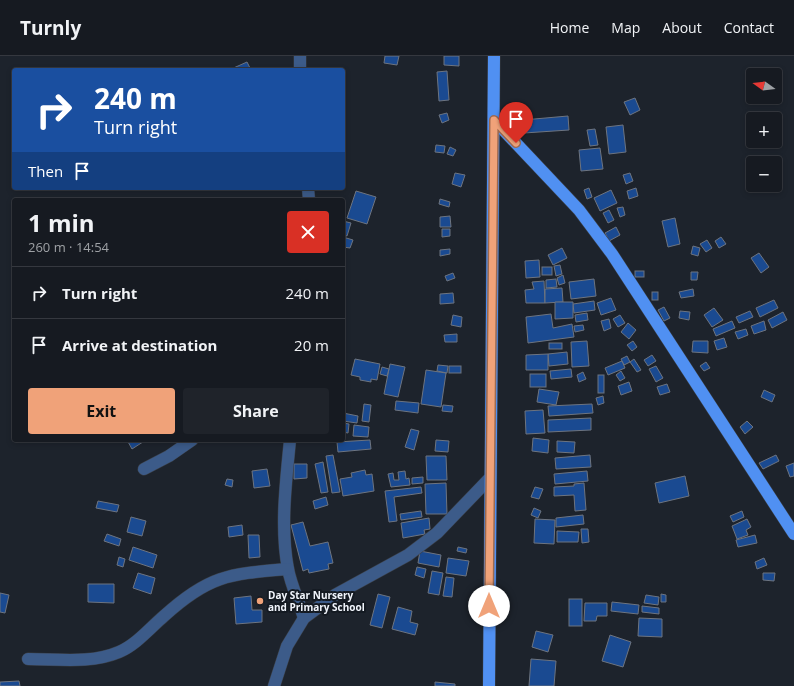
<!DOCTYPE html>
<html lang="en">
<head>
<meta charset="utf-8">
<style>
	body { margin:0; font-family:"Open Sans",sans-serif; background:#1f232a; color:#f1f3f6; height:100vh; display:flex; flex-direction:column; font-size:15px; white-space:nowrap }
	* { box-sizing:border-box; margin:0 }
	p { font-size:13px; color:#9ea1a5 }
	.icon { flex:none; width:22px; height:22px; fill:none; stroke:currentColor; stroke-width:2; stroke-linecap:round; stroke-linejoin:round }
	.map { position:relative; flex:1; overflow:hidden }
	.details { position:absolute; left:12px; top:142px; width:333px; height:244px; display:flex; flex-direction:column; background:#161a21; border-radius:4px; box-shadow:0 2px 6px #0003,0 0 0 1px #35383f }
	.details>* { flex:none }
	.banner { position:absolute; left:12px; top:12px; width:333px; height:122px; border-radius:4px; box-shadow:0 2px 6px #0003,0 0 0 1px #35383f; background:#1a4fa0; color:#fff; overflow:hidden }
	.needle { width:26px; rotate:285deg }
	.controls { position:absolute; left:746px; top:12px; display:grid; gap:8px }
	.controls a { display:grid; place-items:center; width:36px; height:36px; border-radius:4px; background:#161a21; box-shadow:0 2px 6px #0003,0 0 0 1px #35383f; font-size:20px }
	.pin { position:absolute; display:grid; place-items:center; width:34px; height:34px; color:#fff; margin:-41px -17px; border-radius:50% 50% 50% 0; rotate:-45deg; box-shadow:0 0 4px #0007 }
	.pin .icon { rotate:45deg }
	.me { position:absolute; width:44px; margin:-22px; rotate:0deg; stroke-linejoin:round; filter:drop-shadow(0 0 3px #0008) }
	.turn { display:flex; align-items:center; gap:14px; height:84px; padding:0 16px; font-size:18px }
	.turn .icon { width:52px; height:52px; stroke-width:2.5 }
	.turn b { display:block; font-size:28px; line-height:34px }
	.then { display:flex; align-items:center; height:38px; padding:0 16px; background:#0003; gap:8px; font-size:15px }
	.round { display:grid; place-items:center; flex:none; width:42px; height:42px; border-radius:4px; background:#1f232a }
	.summary { display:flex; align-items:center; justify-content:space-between; height:68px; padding:0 16px }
	h1 { font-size:24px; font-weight:700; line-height:30px }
	.action { display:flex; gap:8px; margin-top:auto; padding:8px 16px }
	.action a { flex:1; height:46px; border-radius:4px; background:#f0a279; color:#111; font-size:16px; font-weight:700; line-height:46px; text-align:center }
	.action a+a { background:#1f232a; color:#f1f3f6 }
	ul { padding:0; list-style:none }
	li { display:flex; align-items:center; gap:12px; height:52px; padding:0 16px; border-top:1px solid #35383f }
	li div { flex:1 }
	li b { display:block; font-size:15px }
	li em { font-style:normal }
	header { display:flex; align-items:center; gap:24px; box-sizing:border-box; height:56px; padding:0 20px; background:#161a21; border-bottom:1px solid #35383f }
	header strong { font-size:19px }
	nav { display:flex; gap:22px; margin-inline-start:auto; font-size:14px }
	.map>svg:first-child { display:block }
</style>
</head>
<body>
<header>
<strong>Turnly</strong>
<nav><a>Home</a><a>Map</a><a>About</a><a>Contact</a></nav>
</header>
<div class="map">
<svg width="794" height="630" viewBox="0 0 794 630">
	<rect width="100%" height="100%" fill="#1d232c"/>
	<g fill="#1a4a91" stroke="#6d7480">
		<path d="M385 0H399L397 9 384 7Z"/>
		<path d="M444 0H459V10L444 9Z"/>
		<path d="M247 6 251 14H229Z"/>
		<path d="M447 15 449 44 439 45 437 16Z"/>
		<path d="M635 42 640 54 630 59 624 46Z"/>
		<path d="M447 57 449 64 442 67 439 59Z"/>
		<path d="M568 60 569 74 524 77 523 64Z"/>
		<path d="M623 69 626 96 609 98 606 71Z"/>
		<path d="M595 73 598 89 590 90 587 74Z"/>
		<path d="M436 89 445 90 444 97 435 96Z"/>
		<path d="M450 91 456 94 453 100 447 98Z"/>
		<path d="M600 92 603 113 581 115 579 94Z"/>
		<path d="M455 117 465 119 461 131 452 128Z"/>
		<path d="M630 117 633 125 626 128 623 119Z"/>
		<path d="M589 132 592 141 587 143 584 134Z"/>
		<path d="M636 132 638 140 629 143 627 135Z"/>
		<path d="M611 134 617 147 600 155 594 142Z"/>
		<path d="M356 135 376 141 367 168 347 162Z"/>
		<path d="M440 143 450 146 449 151 439 148Z"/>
		<path d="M623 151 625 159 620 161 617 152Z"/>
		<path d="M609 154 614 164 608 167 603 157Z"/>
		<path d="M450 160 451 171H440V161Z"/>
		<path d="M675 162 680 188 668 191 662 165Z"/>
		<path d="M343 165 351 167 347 180 343 179Z"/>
		<path d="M616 171 620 179 609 185 605 177Z"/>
		<path d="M442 173H450V180L442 181Z"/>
		<path d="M343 181 353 184 350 192 343 191Z"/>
		<path d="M721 181 726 188 719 192 715 185Z"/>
		<path d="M707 184 712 192 706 196 700 188Z"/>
		<path d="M693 190 700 192 698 200 691 198Z"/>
		<path d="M562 192 567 202 553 209 548 199Z"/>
		<path d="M450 193V198L440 200V194Z"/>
		<path d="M759 197 769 211 761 217 751 202Z"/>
		<path d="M539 204 540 221 526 222 525 205Z"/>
		<path d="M560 209 562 218 556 220 554 210Z"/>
		<rect x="542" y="211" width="10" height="8"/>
		<rect x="635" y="215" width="9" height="6"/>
		<path d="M691 216H698L697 224H691Z"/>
		<path d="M453 217 455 222 447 225 445 220Z"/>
		<path d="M563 219 565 227 559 229 557 222Z"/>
		<path d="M556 223 557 231 546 232V224Z"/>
		<path d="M594 223 596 240 571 243 569 226Z"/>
		<path d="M544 225 545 247H526L525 234 534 233 532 226Z"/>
		<path d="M562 232 563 246 545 247V233Z"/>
		<path d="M693 233 694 240 681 242 679 236Z"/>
		<rect x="652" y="236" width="6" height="8"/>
		<path d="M453 237 454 247 440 248V238Z"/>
		<path d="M611 242 616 254 601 259 597 247Z"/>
		<path d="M774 244 778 252 760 261 756 252Z"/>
		<path d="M594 245 595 254 574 257 573 248Z"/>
		<path d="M555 246H573V262L555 263Z"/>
		<path d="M664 251 670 262 664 265 658 254Z"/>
		<path d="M714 252 723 264 712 271 704 259Z"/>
		<path d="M680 255 690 256 689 264 679 262Z"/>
		<path d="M750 255 753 261 739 267 736 261Z"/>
		<path d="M783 256 787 264 772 272 768 264Z"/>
		<path d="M587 257 588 264 576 266 575 259Z"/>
		<path d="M551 258 553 272 572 268 574 281 528 287 526 261Z"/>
		<path d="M453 259 462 261 461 271 451 269Z"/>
		<path d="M620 259 625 267 618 271 613 263Z"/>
		<path d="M609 263 611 272 604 275 601 265Z"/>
		<path d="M732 265 735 272 716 280 713 273Z"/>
		<path d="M764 265 766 274 754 278 751 270Z"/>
		<path d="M628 267 636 274 629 283 621 276Z"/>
		<path d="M583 269 584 274 575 276 574 270Z"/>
		<path d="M746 273 748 279 738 283 735 276Z"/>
		<path d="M457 278V286H445L444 279Z"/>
		<path d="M724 282 727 291 717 294 714 285Z"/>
		<path d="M587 285 589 310 572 311 571 286Z"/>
		<path d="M633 285 637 291 632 295 627 289Z"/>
		<path d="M693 285H708V297L692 296Z"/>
		<rect x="549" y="287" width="13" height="6"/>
		<path d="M567 296 568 308 549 310 548 298Z"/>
		<path d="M548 298V314H526V299Z"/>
		<path d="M652 299 656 305 648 310 644 304Z"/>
		<path d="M627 300 630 306 624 309 621 303Z"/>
		<path d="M355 303 380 308 377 324 371 323V326L360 324V321L351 319Z"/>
		<path d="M634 303 641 314 637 316 630 306Z"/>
		<path d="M622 305 625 312 608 319 605 312Z"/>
		<path d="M706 306 710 312 704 315 700 310Z"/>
		<path d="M390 308 405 311 398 341 384 338Z"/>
		<path d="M438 309 448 310 447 317 437 315Z"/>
		<rect x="449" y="310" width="12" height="7"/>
		<path d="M656 310 663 322 656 326 649 313Z"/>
		<path d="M382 311 389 313 387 320 380 318Z"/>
		<path d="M571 313 572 321 551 323 550 315Z"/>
		<path d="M426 314 446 317 441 351 421 348Z"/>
		<path d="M621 315 625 322 620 325 616 319Z"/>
		<path d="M583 316 586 323 579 326 577 319Z"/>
		<rect x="530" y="318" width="16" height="13"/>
		<rect x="598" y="319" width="6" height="18"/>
		<path d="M629 326 632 335 621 339 618 330Z"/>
		<path d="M667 328 670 336 660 339 657 331Z"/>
		<path d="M539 333 559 336 556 349 537 346Z"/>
		<path d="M764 334 775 339 772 346 761 341Z"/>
		<path d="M603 340 604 347 598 349 596 342Z"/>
		<path d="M396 345 419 347 418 357 395 354Z"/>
		<path d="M364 348 371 349 369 366 362 365Z"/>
		<path d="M592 348 593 357 549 360 548 350Z"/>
		<path d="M443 349 453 350 452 356 442 355Z"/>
		<path d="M543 354 545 377 526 378 525 355Z"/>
		<path d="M343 357 358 360 357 367 343 365Z"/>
		<path d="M591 362V374L548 376V364Z"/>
		<path d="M747 365 753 371 745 378 740 371Z"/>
		<path d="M343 367 349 368 348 377 343 376Z"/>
		<path d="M354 369 369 371 368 381 353 380Z"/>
		<path d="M411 373 419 375 414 394 405 391Z"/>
		<path d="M533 382 549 384 548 397 532 395Z"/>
		<path d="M127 384H146L132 393Z"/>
		<path d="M370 384 371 393 338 396 337 386Z"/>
		<path d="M436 384 449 385 448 396 435 395Z"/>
		<path d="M557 385 575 386 574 397 557 396Z"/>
		<path d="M333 399 340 436 332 437 326 400Z"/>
		<path d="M590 399 591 411 556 413 555 402Z"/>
		<path d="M776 399 779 405 763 413 759 407Z"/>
		<path d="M426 400H446L447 424H427Z"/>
		<path d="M323 406 328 436 321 437 315 408Z"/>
		<path d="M794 407V420L790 421 786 410Z"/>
		<path d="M294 408H307V422L294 423Z"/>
		<path d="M267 413 270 430 254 432 252 415Z"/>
		<path d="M365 414 366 419 372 418 374 435 343 440 340 423 352 421 351 417Z"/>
		<path d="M405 415 406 423 409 422 410 429 391 431 388 418 393 417 394 424H399L398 416Z"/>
		<path d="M587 415 588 425 555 428 554 418Z"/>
		<path d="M685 420 689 440 659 447 655 427Z"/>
		<path d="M423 421V427L412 428V422Z"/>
		<path d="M227 423 233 424 232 431 225 429Z"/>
		<path d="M446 427 447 458H426L425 428Z"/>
		<path d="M584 427 586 454 575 455 574 439 554 440V431L574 430V428Z"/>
		<path d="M421 431 422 437 394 441 397 465 389 466 385 435Z"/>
		<path d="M535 431 543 433 539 443 531 441Z"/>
		<path d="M326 441 328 449 315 453 313 445Z"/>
		<path d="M98 445 119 449 117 456 96 452Z"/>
		<path d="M534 452 541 455 538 462 531 459Z"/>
		<path d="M421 455 422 461 401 464 400 458Z"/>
		<path d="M742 455 744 461 733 466 730 460Z"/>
		<path d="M583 459 584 468 556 471V462Z"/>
		<path d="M131 461 146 465 142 480 127 476Z"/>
		<path d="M429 462 430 473 424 474 425 478 403 482 401 467Z"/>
		<path d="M535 463 555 464 554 488 534 487Z"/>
		<path d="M747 463 751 471 746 474 748 479 737 483 732 470Z"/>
		<path d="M303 466 310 490 328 486 333 507 328 508 329 513 309 517 308 513 303 515 291 469Z"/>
		<path d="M242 469 243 479 229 481 228 471Z"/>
		<path d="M581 473H588L589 486 582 487Z"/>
		<path d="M557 475 579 476 578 486H557Z"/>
		<path d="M107 478 121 483 119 490 104 485Z"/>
		<path d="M248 479H259L260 501 249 502Z"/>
		<path d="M755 479 757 487 738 491 736 484Z"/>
		<path d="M133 491 157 499 153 512 129 504Z"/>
		<path d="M458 491 467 493 466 497 457 495Z"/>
		<path d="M420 495 441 499 439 511 418 507Z"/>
		<path d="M119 501 125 503 123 511 117 509Z"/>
		<path d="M448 502 469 505 466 520 446 517Z"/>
		<path d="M764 502 767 509 757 513 755 506Z"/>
		<path d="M417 511 426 513 424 522 415 519Z"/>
		<path d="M432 515 443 517 439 539 428 537Z"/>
		<path d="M138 517 155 522 151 538 133 532Z"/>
		<path d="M763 517H775L774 525 763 524Z"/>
		<path d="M446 521 454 522 452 541 443 540Z"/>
		<path d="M88 528H114V547L88 546Z"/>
		<path d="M0 537 9 539 5 557 0 556Z"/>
		<path d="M378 538 390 541 382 572 370 569Z"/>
		<path d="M661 538 666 539V546H661Z"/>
		<path d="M646 539 659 541 658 549 644 547Z"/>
		<path d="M251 540 252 554H262V566L236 568 234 542Z"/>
		<rect x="569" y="543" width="13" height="27"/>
		<path d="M612 546 639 549 638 558 611 555Z"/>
		<path d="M585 547H607V560H597L596 565H584Z"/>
		<path d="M642 550 659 552V558L642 556Z"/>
		<path d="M398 551 412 555 410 566 418 568 415 579 392 573Z"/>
		<path d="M639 562 662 563V581L638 580Z"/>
		<path d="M536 575 553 579 548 596 532 591Z"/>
		<path d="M610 579 631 586 623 611 602 605Z"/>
		<path d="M531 603 556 605 554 630H529Z"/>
		<path d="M19 625 20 630H0V626Z"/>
		<path d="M435 626 455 628V630H435Z"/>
	</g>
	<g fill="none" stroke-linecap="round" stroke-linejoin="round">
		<g stroke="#3b4049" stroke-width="13">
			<g id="minor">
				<path d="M300 0V14"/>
				<path d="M308 132 309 144"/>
				<path d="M290 384C286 426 280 471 288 513 291 529 299 546 304 562"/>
				<path d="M144 413 169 400 192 384"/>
				<path d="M28 603C58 603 91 608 119 596 136 589 150 572 164 560 209 519 229 518 288 513"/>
				<path d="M274 630 287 590 304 562 335 539 408 499 437 477 489 423"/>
			</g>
		</g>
		<g stroke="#3b4049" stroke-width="13">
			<g id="major">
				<path d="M494 64 579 154 612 198 794 478"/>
				<path d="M489 630 494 0"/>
			</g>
		</g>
		<use href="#minor" stroke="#3c5b89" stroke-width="12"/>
		<use href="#major" stroke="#5090f2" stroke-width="12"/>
	</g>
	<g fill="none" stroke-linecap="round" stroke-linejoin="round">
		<g stroke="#9c694f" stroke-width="10">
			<path id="route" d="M489 550 494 64 516 87"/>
		</g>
		<use href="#route" stroke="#f0a279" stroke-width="7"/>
	</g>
	<circle fill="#f0a279" stroke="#141a22" stroke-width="1.5" cx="260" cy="545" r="4"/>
	<g text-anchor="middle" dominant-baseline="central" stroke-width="4" stroke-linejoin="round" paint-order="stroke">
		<g font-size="10" font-weight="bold" fill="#f1f5fc" stroke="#141a22" text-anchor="start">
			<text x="268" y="539">Day Star Nursery<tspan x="268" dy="12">and Primary School</tspan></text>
		</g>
	</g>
</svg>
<div class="controls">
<a><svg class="needle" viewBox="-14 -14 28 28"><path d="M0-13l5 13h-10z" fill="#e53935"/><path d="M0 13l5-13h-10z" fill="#9ea1a5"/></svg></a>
<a>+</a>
<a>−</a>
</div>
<div class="pin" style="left:516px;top:87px;background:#d93025"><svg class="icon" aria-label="arrive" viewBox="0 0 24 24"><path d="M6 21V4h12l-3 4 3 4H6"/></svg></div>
<svg class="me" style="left:489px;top:550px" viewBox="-20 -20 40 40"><circle r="19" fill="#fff"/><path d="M0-13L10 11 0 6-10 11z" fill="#f0a279"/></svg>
<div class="banner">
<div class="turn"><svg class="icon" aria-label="right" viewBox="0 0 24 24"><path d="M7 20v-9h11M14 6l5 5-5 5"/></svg><div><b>240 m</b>Turn right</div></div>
<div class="then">Then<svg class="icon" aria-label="arrive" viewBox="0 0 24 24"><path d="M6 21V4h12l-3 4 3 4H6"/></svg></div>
</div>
<section class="details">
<div class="summary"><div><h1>1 min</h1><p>260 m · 14:54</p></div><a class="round" style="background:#d93025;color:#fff"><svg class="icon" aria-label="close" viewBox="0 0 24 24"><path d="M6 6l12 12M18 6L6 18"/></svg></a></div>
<ul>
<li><svg class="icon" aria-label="right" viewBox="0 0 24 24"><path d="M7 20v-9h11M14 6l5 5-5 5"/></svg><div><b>Turn right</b></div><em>240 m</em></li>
<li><svg class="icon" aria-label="arrive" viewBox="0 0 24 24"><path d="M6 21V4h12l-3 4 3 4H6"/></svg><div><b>Arrive at destination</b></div><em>20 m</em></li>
</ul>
<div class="action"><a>Exit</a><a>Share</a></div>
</section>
</div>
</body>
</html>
